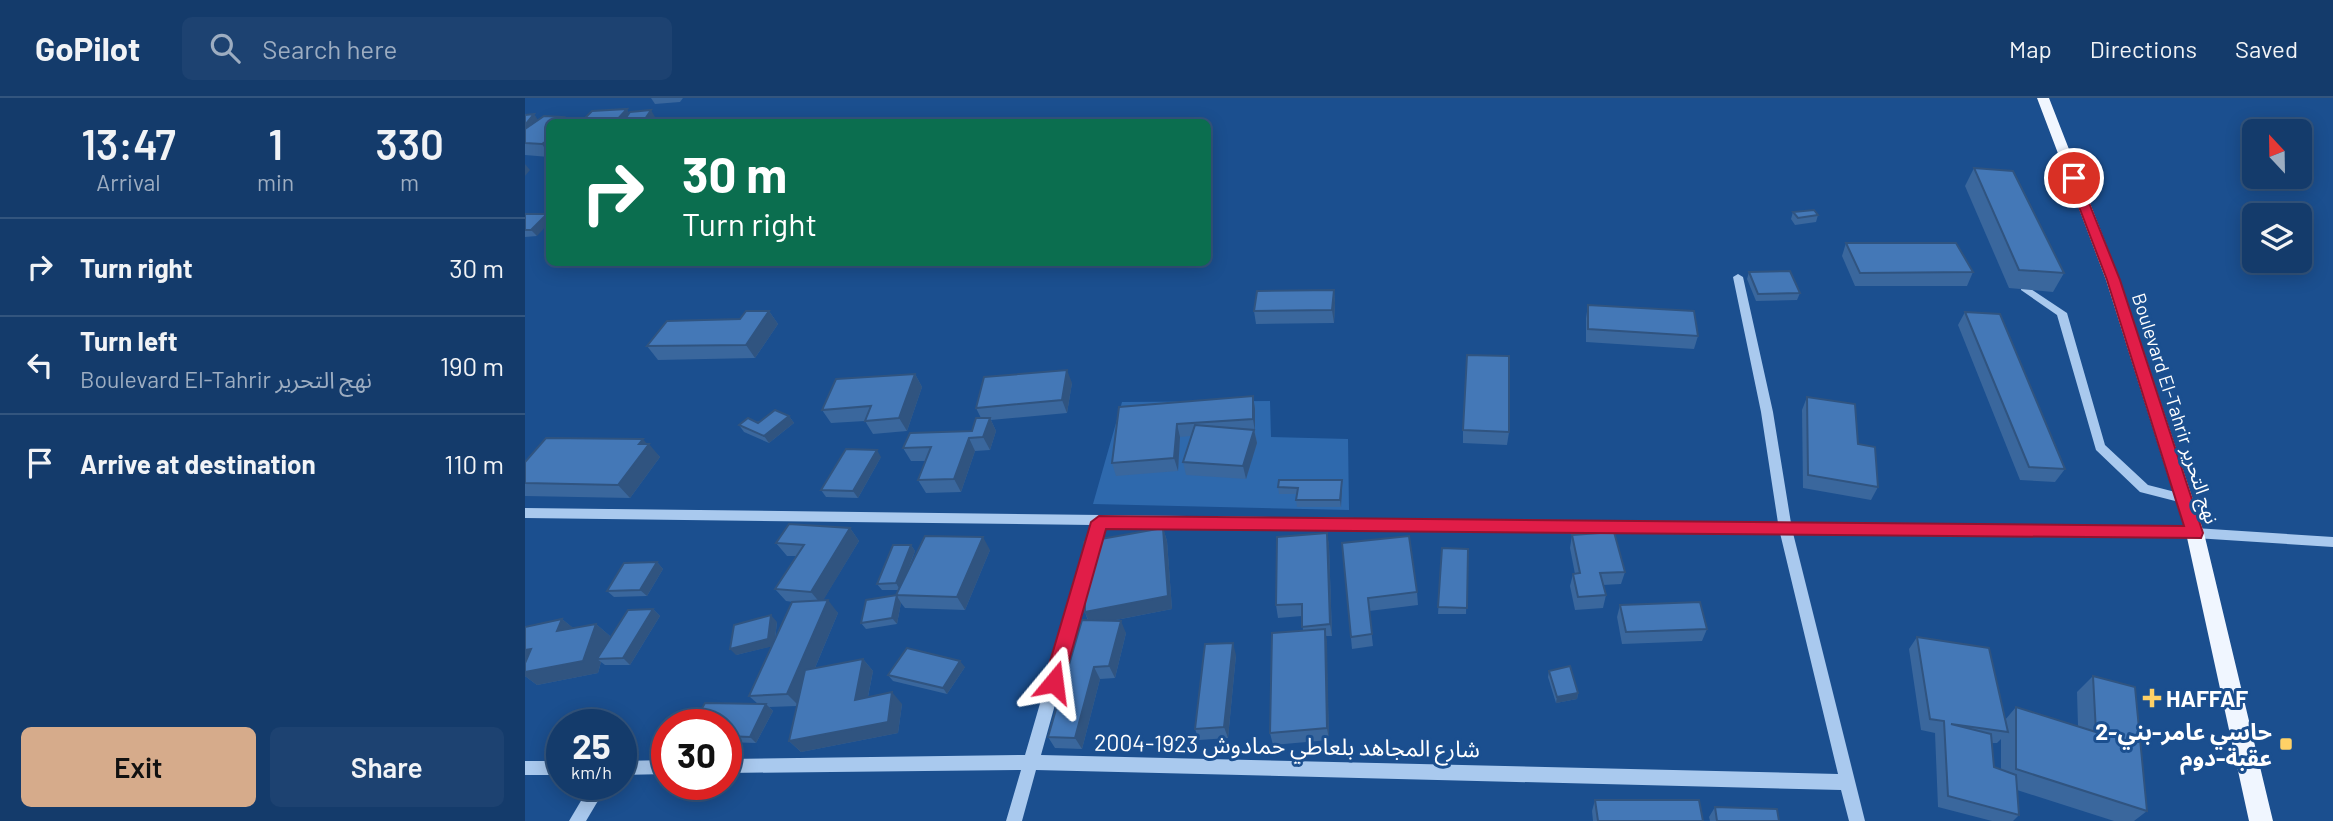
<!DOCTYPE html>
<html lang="en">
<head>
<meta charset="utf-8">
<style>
	body { margin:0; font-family:Barlow,"Noto Sans Arabic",sans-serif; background:#1d4271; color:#f1f3f6; height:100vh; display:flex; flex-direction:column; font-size:26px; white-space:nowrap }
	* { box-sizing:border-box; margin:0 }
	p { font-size:23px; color:#9dadc1 }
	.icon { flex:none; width:38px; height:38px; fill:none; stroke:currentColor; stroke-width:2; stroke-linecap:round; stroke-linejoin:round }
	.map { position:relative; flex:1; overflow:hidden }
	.panel { display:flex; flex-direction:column; background:#143b6b; width:525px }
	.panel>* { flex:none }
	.banner { position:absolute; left:21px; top:21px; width:665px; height:147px; border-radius:10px; box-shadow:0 4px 18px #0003,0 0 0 2px #33557e; background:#0b6e4f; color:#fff; overflow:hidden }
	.needle { width:46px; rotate:338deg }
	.controls { position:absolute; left:1717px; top:21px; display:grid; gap:14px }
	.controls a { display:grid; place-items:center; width:70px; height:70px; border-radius:10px; background:#143b6b; box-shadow:0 4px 18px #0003,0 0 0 2px #33557e; font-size:35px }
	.speed { position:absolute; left:21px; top:611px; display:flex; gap:14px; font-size:35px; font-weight:700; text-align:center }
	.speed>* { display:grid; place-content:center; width:91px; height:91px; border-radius:50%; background:#143b6b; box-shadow:0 4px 18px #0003,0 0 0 2px #33557e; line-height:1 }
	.speed small { font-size:18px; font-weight:400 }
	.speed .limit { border:10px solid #d22; background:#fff; color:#111 }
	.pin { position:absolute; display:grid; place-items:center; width:60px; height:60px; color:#fff; margin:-30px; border:4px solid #fff; border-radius:50%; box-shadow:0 2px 7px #0007 }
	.me { position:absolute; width:77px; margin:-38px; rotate:16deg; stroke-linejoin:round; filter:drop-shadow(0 0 5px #0008) }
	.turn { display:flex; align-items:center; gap:24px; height:147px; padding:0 21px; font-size:32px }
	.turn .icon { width:91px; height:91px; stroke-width:2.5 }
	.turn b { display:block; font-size:49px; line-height:60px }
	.eta { display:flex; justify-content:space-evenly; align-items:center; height:119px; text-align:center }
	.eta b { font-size:42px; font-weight:600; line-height:49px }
	.button { display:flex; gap:14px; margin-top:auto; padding:14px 21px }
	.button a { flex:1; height:80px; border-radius:10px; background:#d6ab8b; color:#111; font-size:28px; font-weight:600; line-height:80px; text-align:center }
	.button a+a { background:#1d4271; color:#f1f3f6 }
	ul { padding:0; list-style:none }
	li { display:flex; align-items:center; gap:21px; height:98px; padding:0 21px; border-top:2px solid #33557e }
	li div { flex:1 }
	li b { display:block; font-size:26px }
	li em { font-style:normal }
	header { display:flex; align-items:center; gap:42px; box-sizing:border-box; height:98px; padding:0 35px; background:#143b6b; border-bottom:2px solid #33557e }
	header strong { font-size:33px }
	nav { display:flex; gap:38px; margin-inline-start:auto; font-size:24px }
	.search { width:490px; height:63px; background:#1d4271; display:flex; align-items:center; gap:18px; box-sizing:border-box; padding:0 24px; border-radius:10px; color:#9dadc1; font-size:26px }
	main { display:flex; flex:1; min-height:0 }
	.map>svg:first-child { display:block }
</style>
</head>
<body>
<header>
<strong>GoPilot</strong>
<div class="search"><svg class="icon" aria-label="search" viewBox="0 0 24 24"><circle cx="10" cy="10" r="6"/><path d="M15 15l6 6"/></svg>Search here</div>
<nav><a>Map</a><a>Directions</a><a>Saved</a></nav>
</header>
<main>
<section class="panel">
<div class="eta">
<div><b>13:47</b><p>Arrival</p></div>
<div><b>1</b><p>min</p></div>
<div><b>330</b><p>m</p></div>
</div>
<ul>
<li><svg class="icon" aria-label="right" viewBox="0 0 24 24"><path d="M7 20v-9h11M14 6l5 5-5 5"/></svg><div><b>Turn right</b></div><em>30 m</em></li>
<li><svg class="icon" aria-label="left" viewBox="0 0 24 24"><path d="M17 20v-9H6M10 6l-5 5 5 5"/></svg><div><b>Turn left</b><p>Boulevard El-Tahrir نهج التحرير</p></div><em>190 m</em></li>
<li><svg class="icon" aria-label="arrive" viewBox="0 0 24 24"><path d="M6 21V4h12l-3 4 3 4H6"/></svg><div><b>Arrive at destination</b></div><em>110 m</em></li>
</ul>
<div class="button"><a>Exit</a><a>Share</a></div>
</section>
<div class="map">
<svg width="1808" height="723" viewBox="0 0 1808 723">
	<rect width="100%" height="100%" fill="#1b4f8f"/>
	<path fill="#2e69ad" d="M745 303 746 339 823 341 824 412 568 406 597 304Z"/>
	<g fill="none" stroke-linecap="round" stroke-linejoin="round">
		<g fill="#a9c9ee" fill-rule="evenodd">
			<path d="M1213 176 1218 179 1248 314 1266 425 1670 430 1808 439V449L1670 440 1268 435 1340 723H1324L1316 692 511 672 497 723H481L496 672 201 675V661L500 657 567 427 0 420V410L1253 425 1236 314 1208 179ZM580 427 1255 435 1313 676 516 657Z"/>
			<path d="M1500 187 1542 215 1580 347 1623 387 1662 397 1664 400 1662 403 1658 405 1615 394 1571 352 1532 217 1496 192V188Z"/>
			<path d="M142 662V676L96 677V663Z"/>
			<rect x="0" y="663" width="37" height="14"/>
			<path d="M66 686H83L61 723H44Z"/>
		</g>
		<path fill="#f0f6ff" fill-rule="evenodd" d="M1512 0H1524L1595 182 1679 435 1748 723H1724L1661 435 1581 182Z"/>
	</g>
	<g fill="#3a679d" fill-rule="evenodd">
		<path d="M126 0H158L155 4 130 6Z"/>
		<path d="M0 16 13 22 24 24V59L0 57Z"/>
		<path d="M1449 70 1539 175 1528 194 1484 190 1440 88Z"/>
		<path d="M1268 114 1293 117 1291 124 1270 127 1266 121Z"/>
		<path d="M0 116 12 138 0 139Z"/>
		<path d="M1321 145 1448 174 1442 188H1330L1317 158Z"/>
		<path d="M1224 174 1275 195 1272 202 1231 203 1222 181Z"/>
		<path d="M809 192 810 205 809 225 731 226 729 213Z"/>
		<path d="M1063 207 1173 238 1169 251 1061 244V220Z"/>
		<path d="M244 213 253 226 230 260 133 262 122 248Z"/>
		<path d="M1440 214 1540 371 1530 384 1495 382 1433 227Z"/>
		<path d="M390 276 397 289 382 333 348 336 340 323 306 325 297 312Z"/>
		<path d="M547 285 542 315 466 322 471 333 465 352 450 353 436 394 401 395 393 382 401 363H386L378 350 447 333 456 320 451 310Z"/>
		<path d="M728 298 730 311V334L732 345 721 381 661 377 658 364 666 338 655 339 653 373 591 378 587 365 594 309Z"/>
		<path d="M1282 299 1333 346 1353 389 1346 402 1278 390 1277 312Z"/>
		<path d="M264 318 269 325 244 345 219 334 214 327Z"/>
		<path d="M938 332 984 334 982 347 938 345Z"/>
		<path d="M122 346 135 359 105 400 0 398V364Z"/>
		<path d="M356 359 333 400 301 399 296 392Z"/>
		<path d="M817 382V389L816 409H772L771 402 772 396H754L753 389Z"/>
		<path d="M325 430 334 443 298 502 313 515 290 570 338 561 348 573 343 599 377 606 373 635 276 654 264 643 272 608 244 609 248 613 231 645 201 644V626L233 606 224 598 247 548 211 557 252 524 250 542 268 504 261 503 250 491 271 458H262L251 445Z"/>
		<path d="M638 430 642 443 647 511 586 523 601 535 590 580 575 581 557 651 530 650 523 639 563 523 560 514Z"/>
		<path d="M802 435 804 448 807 538H801L804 642 748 647 745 635 778 533 777 518 753 520 751 507Z"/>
		<path d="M1047 437 1100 474 1096 486 1078 487 1081 497 1078 510 1050 512 1045 488 1048 476H1050L1045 450Z"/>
		<path d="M817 445 892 494 893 507 844 513 848 548 827 551Z"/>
		<path d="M386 447 390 453 382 476 465 452 440 512 380 510 376 505 372 526 341 531 336 525 371 497 374 492H357L352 486Z"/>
		<path d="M917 450 943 451 941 516H913Z"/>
		<path d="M132 464 138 471 122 498 89 499 82 493Z"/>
		<path d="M1095 507 1182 531 1177 543 1097 546 1092 519Z"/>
		<path d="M128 511 135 518 105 567H80L76 564 73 575 12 587 0 578V529L37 521 48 530 71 526 85 538 83 544Z"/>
		<path d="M1392 539 1480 622 1491 609 1553 628 1552 594 1568 578 1622 713 1609 723H1589L1492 692 1494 717 1488 723H1467L1413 709 1410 635 1396 632 1384 551ZM1476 641V672L1469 669 1467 645H1472Z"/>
		<path d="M711 557 703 640 674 642 670 631Z"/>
		<path d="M440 569 422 596 368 583 363 577Z"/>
		<path d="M1024 573 1053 595 1052 601 1031 605 1023 579Z"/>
		<path d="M1070 702 1178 723H1068L1067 713Z"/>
		<path d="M1190 709 1254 723H1185L1184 719Z"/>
	</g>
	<g fill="#305480">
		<path d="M102 11 106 18 100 24H90Z"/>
		<path d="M126 12 130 19 127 24H118Z"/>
		<path d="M0 16 4 22 9 16 18 29 0 45Z"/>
		<path d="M38 19 42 24H30Z"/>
		<path d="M24 41V57L17 46Z"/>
		<path d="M0 66 5 72 0 78Z"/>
		<path d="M22 116 24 120V125L12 138 6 132Z"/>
		<path d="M809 192 810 205 809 225 807 212Z"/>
		<path d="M244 213 253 226 230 260 221 247Z"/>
		<path d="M542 272 547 285 542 315 537 302Z"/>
		<path d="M390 276 397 289 382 333 374 320Z"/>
		<path d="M728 298 730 311V334L728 321Z"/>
		<path d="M264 318 269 325 244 345 239 338Z"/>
		<path d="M465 320 471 333 465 352 458 339Z"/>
		<path d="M652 326 655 339 653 373 649 360Z"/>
		<path d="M729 332 732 345 721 381 718 368Z"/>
		<path d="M444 340 450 353 436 394 429 381Z"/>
		<path d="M118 341 123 347 124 346 135 359 105 400 93 387Z"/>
		<path d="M352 352 356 359 333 400 328 393Z"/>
		<path d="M817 382V389L816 409 815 402Z"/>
		<path d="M325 430 334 443 296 506 286 494Z"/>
		<path d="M638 430 642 443 647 511 565 527 560 514Z"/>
		<path d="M802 435 804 448 807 538 805 526Z"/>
		<path d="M458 439 465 452 440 512 432 499Z"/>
		<path d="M386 447 390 453 375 492 371 485Z"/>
		<path d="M132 464 138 471 122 498 115 492Z"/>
		<path d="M372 498 376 505 372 526 367 520Z"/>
		<path d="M303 502 313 515 274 608 262 596Z"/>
		<path d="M128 511 135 518 105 567 98 560Z"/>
		<path d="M246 517 252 524 249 548 211 557 205 551Z"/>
		<path d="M37 521 52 533H32Z"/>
		<path d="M596 523 601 535 590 580 584 568Z"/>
		<path d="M71 526 85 538 77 561H72L76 564 73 575 12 587 0 578V574Z"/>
		<path d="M800 531 802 543 804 642 802 630Z"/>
		<path d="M708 545 711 557 703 640 699 629Z"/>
		<path d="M6 551 0 568V552Z"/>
		<path d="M338 561 348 573 340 613 330 602Z"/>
		<path d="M435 563 440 569 422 596 418 590Z"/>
		<path d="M569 569 575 581 557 651 550 640Z"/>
		<path d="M367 594 377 606 373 635 276 654 264 643Z"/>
		<path d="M1053 595 1052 601 1031 605 1032 599Z"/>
		<path d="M241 606 248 613 231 645 225 639Z"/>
	</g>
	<g fill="#4478b7" stroke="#305480" stroke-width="2">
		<path d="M102 11 90 24H56L67 13Z"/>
		<path d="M126 12 118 24H98L105 14Z"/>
		<path d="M9 16 0 27V17Z"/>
		<path d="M19 18 38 19 30 24H24V41L17 46 0 45V31Z"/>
		<path d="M1449 70 1488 73 1539 175 1494 172Z"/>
		<path d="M1289 112 1293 117 1273 120 1268 114Z"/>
		<path d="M0 116H22L6 132H0Z"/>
		<path d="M1321 145H1431L1448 174 1335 175Z"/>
		<path d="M1265 173 1275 195 1233 196 1224 174Z"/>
		<path d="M809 192 807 212 729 213 732 193Z"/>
		<path d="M1063 207 1169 213 1173 238 1063 231Z"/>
		<path d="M221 213H244L221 247 122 248 142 223 215 221Z"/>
		<path d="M1440 214 1475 216 1540 371 1504 369Z"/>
		<path d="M942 257 984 258V334L938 332Z"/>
		<path d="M542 272 537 302 451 310 459 279Z"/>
		<path d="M390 276 374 320 340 323 346 308 297 312 311 281Z"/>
		<path d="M728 298V321L652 326 649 360 587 365 594 309Z"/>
		<path d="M1282 299 1330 306 1333 346 1350 349 1353 389 1283 377Z"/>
		<path d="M250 312 264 318 239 338 214 327 223 320 233 325Z"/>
		<path d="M451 320H465L458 339 444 340 429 381 393 382 406 349 378 350 385 335 447 333Z"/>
		<path d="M670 327 729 332 718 368 658 364Z"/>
		<path d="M21 340 118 341 114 346H124L93 387 0 385V364Z"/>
		<path d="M321 351 352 352 328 393 296 392Z"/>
		<path d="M754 382H817L815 402H771L773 390 753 389Z"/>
		<path d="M264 426 325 430 286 494 250 491 279 447 251 445Z"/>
		<path d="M638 430 643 498 560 514 559 444Z"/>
		<path d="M1089 434 1100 474 1075 475 1081 497 1053 499 1048 476 1055 475 1047 437Z"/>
		<path d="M802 435 805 526 777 529V506L751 507 752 439Z"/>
		<path d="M400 438 458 439 432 499 371 497Z"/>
		<path d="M884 438 892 494 843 500 847 536 826 539 817 445Z"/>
		<path d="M368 447H386L371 485 352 486Z"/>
		<path d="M917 450 943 451 942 510 913 509Z"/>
		<path d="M132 464 115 492 82 493 99 465Z"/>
		<path d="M372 497 367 520 336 525 341 502Z"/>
		<path d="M303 502 262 596 224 598 267 504Z"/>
		<path d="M1175 504 1182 531 1101 534 1095 507Z"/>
		<path d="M128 511 98 560 72 561 103 512Z"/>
		<path d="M246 517 243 541 205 551 209 527Z"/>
		<path d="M37 521 32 533 71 526 58 563 0 574V565L6 551 0 552V529Z"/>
		<path d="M557 522 596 523 584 568 569 569 550 640 523 639Z"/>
		<path d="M800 531 802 630 745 635 747 535Z"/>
		<path d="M1392 539 1464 550 1483 634 1426 626 1466 636 1469 669 1491 677 1494 717 1423 698 1419 623 1405 621Z"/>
		<path d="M708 545 699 629 670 631 680 546Z"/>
		<path d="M382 550 435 563 418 590 363 577Z"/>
		<path d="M338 561 330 602 367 594 363 624 264 643 280 572Z"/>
		<path d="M1045 568 1053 595 1032 599 1024 573Z"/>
		<path d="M1568 578 1610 589 1622 713 1491 671V609L1571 634Z"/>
		<path d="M180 605 241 606 225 639 201 638V626H168Z"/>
		<path d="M1070 702H1174L1178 723H1073Z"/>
		<path d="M1190 709 1252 711 1254 723H1192Z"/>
	</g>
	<path fill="#e11d48" stroke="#92132f" stroke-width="2" d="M1549 76 1554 80 1595 182 1678 435 1676 440 581 431 538 584 535 590 529 593 522 590 519 584 566 424 574 418 1659 428 1582 182 1543 80Z"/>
	<g fill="#ffd166" stroke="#1b4f8f" stroke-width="2.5">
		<path d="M1623.5 589.5h7v7h7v7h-7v7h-7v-7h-7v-7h7z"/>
		<rect x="1754" y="639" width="14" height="14" rx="3.5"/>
	</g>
	<g text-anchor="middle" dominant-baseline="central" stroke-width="6" stroke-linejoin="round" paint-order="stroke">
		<g font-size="19" fill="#fff" stroke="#1b4f8f">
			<text transform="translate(1651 310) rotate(72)">Boulevard El-Tahrir نهج التحرير</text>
		</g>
		<g font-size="23" font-weight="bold" fill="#fff" stroke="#1b4f8f" text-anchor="start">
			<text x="1641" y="600">HAFFAF</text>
			<text x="1747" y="633" text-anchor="end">2-حاسي عامر-بني<tspan x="1747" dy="26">عقبة-دوم</tspan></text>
		</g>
		<g font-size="23" fill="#fff" stroke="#1b4f8f">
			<text transform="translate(762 647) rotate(1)">شارع المجاهد بلعاطي حمادوش 1923-2004</text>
		</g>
	</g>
</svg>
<div class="controls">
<a><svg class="needle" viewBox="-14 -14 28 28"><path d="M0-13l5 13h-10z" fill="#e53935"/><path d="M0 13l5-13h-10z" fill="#9dadc1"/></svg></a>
<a><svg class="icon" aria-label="layers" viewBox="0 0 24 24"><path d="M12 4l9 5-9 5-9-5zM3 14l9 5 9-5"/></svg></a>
</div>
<div class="speed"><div>25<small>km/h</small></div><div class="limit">30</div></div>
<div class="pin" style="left:1549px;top:80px;background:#d93025"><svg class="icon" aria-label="arrive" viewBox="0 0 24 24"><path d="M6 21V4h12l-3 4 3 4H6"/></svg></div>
<svg class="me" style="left:529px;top:584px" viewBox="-20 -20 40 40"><path d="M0-17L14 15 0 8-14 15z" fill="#e11d48" stroke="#fff" stroke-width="4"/></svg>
<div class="banner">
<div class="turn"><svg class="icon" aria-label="right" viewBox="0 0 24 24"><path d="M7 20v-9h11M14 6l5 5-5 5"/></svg><div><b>30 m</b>Turn right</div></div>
</div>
</div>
</main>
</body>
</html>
